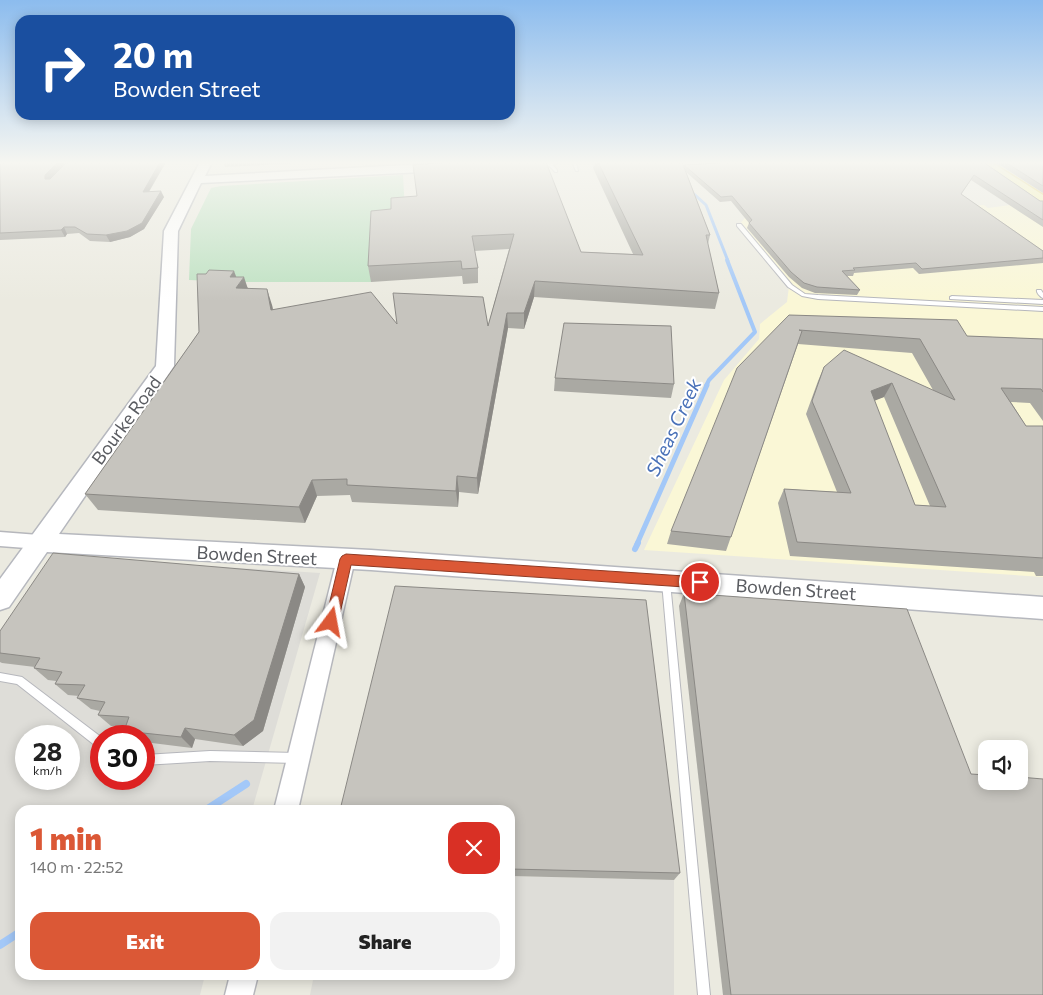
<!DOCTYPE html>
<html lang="en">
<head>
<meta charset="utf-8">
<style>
	body { margin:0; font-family:Commissioner,sans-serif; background:#f2f2f2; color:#222; height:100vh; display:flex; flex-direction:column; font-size:19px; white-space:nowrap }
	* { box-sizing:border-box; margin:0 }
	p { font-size:16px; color:#767676 }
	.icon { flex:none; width:28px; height:28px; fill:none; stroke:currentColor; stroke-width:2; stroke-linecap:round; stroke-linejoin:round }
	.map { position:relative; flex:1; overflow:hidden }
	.drawer { position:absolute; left:15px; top:805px; width:500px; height:175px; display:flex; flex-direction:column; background:#fff; border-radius:15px; box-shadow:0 2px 12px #0003 }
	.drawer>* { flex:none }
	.guide { position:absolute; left:15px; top:15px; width:500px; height:105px; border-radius:15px; box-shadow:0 2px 12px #0003; background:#1a4fa0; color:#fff; overflow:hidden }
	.controls { position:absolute; left:978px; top:740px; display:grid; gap:10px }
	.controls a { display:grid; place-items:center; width:50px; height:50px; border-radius:10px; background:#fff; box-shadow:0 2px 12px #0003; font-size:25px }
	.speed { position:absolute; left:15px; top:725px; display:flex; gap:10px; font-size:25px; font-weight:700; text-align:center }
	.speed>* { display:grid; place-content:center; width:65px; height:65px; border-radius:50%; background:#fff; box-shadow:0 2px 12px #0003; line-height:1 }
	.speed small { font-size:12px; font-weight:400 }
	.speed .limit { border:8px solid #d22; background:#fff; color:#111 }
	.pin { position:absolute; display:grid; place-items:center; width:42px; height:42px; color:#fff; margin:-21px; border:2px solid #fff; border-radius:50%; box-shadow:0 1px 5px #0007 }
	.me { position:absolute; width:55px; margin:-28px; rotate:13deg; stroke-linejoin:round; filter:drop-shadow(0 0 4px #0008) }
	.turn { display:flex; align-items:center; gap:18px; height:105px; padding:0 15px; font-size:22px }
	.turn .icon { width:65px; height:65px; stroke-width:2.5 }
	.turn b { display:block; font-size:35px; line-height:42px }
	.round { display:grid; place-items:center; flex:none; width:52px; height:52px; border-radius:15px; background:#f2f2f2 }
	.headline { display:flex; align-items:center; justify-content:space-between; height:85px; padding:0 15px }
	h1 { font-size:30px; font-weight:800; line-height:38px; color:#db5836 }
	.primary-button { display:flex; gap:10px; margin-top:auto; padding:10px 15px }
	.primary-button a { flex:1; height:58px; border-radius:15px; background:#db5836; color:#fff; font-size:20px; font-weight:800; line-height:58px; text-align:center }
	.primary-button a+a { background:#f2f2f2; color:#222 }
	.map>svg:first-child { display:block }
</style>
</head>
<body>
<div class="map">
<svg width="1043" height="995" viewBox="0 0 1043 995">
	<rect width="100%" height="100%" fill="#ebeae0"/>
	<path fill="#faf7d6" d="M984 205 988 208 1010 205 1043 213V577L644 550 724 380 759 339 760 324 787 302 789 286 739 225 745 218Z"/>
	<g fill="#deddd8" fill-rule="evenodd">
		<path d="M68 557 320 573 252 810H20V975H205L200 995H0V657ZM26 736H69V779H26ZM101 736H144V779H101Z"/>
		<path d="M510 876 674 880V995H310L314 975H510Z"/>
	</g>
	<path fill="#bee1c2" d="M403 175 405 211 374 225 371 282H239L189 280 191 229 211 188 221 186Z"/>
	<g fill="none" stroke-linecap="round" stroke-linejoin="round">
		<path stroke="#a3c8f8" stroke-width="3" d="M694 194 706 205 728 261"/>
		<path stroke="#a3c8f8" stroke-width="4" d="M706 386 709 380 755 332 727 260"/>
		<path stroke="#a3c8f8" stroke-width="5" d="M637 544 707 385"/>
		<path stroke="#a3c8f8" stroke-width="6" d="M635 549 638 543"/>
		<g stroke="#a3c8f8" stroke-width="8">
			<path d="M206 810 246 784"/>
			<path d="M0 945 20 932"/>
		</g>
		<g stroke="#b6b7bc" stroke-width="2">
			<g id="lane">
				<path d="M546 162H550L557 170V172H555Z"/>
				<path d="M572 162H576L578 171H576Z"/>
				<path d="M737 224H741L792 285 805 294 818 295 1043 307V311L818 299 802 296 788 287 737 226Z"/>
				<path d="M1037 290H1041L1043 293V298C1040 297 1036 292 1037 290Z"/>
				<path d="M952 296 1043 300V304L950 299V297Z"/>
				<path d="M666 579 669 580 670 582 710 995H698L662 582 663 580Z"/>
				<path d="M0 673 22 677 101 737V748L97 747 17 684 0 681Z"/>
				<path d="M210 751 297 753 301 754 302 758 301 762 297 763 210 761 144 765V755Z"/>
			</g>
		</g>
		<g stroke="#b6b7bc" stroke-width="3">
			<g id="street">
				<path d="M0 532 39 535 45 537 48 542 45 547 39 549 0 546Z"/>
				<path d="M346 552 352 554 355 559 298 810H274L337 559 340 554Z"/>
				<path d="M230 975H258L253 995H225Z"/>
			</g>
		</g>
		<g stroke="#b6b8be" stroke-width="3">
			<g id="secondary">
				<path d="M200 162H212L205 176 443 163 449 167 443 171 201 183 178 231 174 366 59 534 371 550 1043 597V619L371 570 47 552 9 607 0 610V579L156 366 164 231Z"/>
				<path d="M510 162H558L552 166 515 168 511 167Z"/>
			</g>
		</g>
		<g stroke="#e6d15f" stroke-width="3">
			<path id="primary" d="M976 162H991L1043 195V205L1038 204Z"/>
		</g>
		<use href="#lane" fill="#fff" fill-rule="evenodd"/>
		<use href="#street" fill="#fff" fill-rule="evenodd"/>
		<use href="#secondary" fill="#fff" fill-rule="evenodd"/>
		<use href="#primary" fill="#f8f5a8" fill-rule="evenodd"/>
	</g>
	<g fill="#aaa9a3" fill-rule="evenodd">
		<path d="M0 162H66L50 179 67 162H166L149 192 164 197 144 229 130 237 110 242 90 241 79 233 67 234 65 237 0 240Z"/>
		<path d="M223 162H327L225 167Z"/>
		<path d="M594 162H682L684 167V165L714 163 713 162H983L1040 201H1043V227L971 180 961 194 1043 251V263L919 274 913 268 854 273 853 276H847L860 290 857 295 815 293 802 288 789 277 747 228 749 223 731 201 720 202 686 172 710 235 708 244 719 293 715 309 534 297 524 329 508 328 478 494 459 492 458 507 352 502 350 495 317 496 305 523 98 510 85 494 199 332 236 277 248 288 272 305 273 310 397 324 488 326 509 249 474 251 478 268V283L463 284 462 276 371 282 368 266 391 209 417 196 581 252 633 254 593 168Z"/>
		<path d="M995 162H1043V193Z"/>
		<path d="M789 315 967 336 1043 339V421L1030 403 1011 402 1026 426H1043V576H1036L1034 572 790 556 778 503 784 489 837 492 806 414 818 381 824 367 933 390 912 353 798 344 726 551 667 544 671 531ZM884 397 930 506 915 505 874 400Z"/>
		<path d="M555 378 674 384 671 398 554 391Z"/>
		<path d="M299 574 305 587 263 731 243 746 195 739 192 748 144 742V736H130L124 731 125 727 111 726 98 715 100 711 91 709 77 698 79 696 68 695 55 684 56 681 48 680 34 668 35 667 2 663 0 662V631Z"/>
		<path d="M684 593 971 774 1043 995H723L679 606Z"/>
		<path d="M510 810 680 873 674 880 510 876Z"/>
	</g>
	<g fill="#8b8985">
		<path d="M58 162H66L49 181 45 179V175Z"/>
		<path d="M160 162H166L145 198 143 192Z"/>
		<path d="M161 191 164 197 144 229 130 237 110 242 106 235Z"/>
		<path d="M64 227 67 234 65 237 61 230Z"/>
		<path d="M234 271 239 284 244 277 249 292 242 303 230 277Z"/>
		<path d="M535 281 534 297 524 329V313Z"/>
		<path d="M267 289 272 305 276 326 271 310Z"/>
		<path d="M507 313 508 328 478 494 477 478Z"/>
		<path d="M892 383 884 397 864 405 871 391Z"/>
		<path d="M457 476 459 492 458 507 456 491Z"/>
		<path d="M312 480 317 496 305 523 299 507Z"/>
		<path d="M299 574 305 587 263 731 243 746 234 735Z"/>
		<path d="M185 728 195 739 192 748 181 737Z"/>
	</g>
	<g fill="#c6c4be" stroke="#8b8985" fill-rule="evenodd">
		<path d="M0 162H58L45 175V179H50L67 162H160L143 192 161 191 142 223 127 231 106 235 87 234 75 227H64L61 230 0 233Z"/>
		<path d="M451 162H546L581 252 643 255 598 162H682L710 235H706L719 293 535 281 524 313H507L477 478 457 476 456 491 347 485V479L312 480 299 507 85 494 199 332 197 274H206L209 270 234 271 230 277H244L236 288 267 289 271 310 371 292 397 324 393 293 483 297 488 326 514 234 472 236 478 268 462 269 461 261 368 266 371 211 391 209V198L417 196 413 165Z"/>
		<path d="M717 162H983L1040 201H1043V220L974 175 961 194 1043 251V258L922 269 916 263 853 268 855 270 842 271 860 290 817 287 804 283 791 272 749 223 752 220 732 196 721 197 684 165 718 163Z"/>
		<path d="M1005 162H1043V186Z"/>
		<path d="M789 315 957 320 967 336 1043 339V392L1041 389 1001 388 1026 426H1043V558L797 542 784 489 851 493 812 401 824 367 844 350 955 400 920 339 799 330 802 331 731 537 671 531 737 368ZM892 383 946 507 915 505 871 391Z"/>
		<path d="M564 323 671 326 674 384 555 378Z"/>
		<path d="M53 553 299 574 254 720 234 735 185 728 181 737 124 731 129 717 98 715 105 702 77 698 85 685 55 684 62 672 34 668 40 658 0 653V631Z"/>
		<path d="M395 586 646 600 680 873 510 869V810H340Z"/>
		<path d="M684 593 907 609 971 774 986 775V781H1019V777L1043 779V995H731Z"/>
	</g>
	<linearGradient id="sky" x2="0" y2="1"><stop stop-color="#8cbcee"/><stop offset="0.54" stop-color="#f6f6f1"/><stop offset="1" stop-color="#f6f6f1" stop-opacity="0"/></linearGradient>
	<rect width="1043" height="301" fill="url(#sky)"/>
	<path fill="#db5836" stroke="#8e3923" d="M346 554 700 577 704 579 706 582 704 586 700 588 351 565 338 622 336 626 331 628 327 626 325 622 340 559 342 556Z"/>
	<g text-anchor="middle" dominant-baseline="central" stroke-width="4" stroke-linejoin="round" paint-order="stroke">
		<g font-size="18" fill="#595b60" stroke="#fff">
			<text transform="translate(126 420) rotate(-54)">Bourke Road</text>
			<text transform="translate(257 555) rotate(3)">Bowden Street</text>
			<text transform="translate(796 589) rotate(4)">Bowden Street</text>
		</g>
		<g font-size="19" font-style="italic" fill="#4971b8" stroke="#fff">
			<text transform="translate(673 427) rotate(-65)">Sheas Creek</text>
		</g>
	</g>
</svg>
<div class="controls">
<a><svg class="icon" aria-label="sound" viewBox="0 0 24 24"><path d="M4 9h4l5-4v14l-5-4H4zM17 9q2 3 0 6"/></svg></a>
</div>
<div class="speed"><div>28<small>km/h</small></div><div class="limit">30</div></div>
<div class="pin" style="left:700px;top:582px;background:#d93025"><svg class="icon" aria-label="arrive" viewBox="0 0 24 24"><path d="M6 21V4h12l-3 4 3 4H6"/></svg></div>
<svg class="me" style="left:331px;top:622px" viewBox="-20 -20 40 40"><path d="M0-17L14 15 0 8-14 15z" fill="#db5836" stroke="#fff" stroke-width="4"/></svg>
<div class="guide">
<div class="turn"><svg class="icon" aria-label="right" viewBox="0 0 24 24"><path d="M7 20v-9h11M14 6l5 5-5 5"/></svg><div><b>20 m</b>Bowden Street</div></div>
</div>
<section class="drawer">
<div class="headline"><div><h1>1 min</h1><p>140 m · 22:52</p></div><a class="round" style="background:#d93025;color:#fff"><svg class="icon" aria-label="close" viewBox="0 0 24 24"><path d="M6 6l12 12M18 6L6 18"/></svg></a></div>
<div class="primary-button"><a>Exit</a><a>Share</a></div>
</section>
</div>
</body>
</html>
